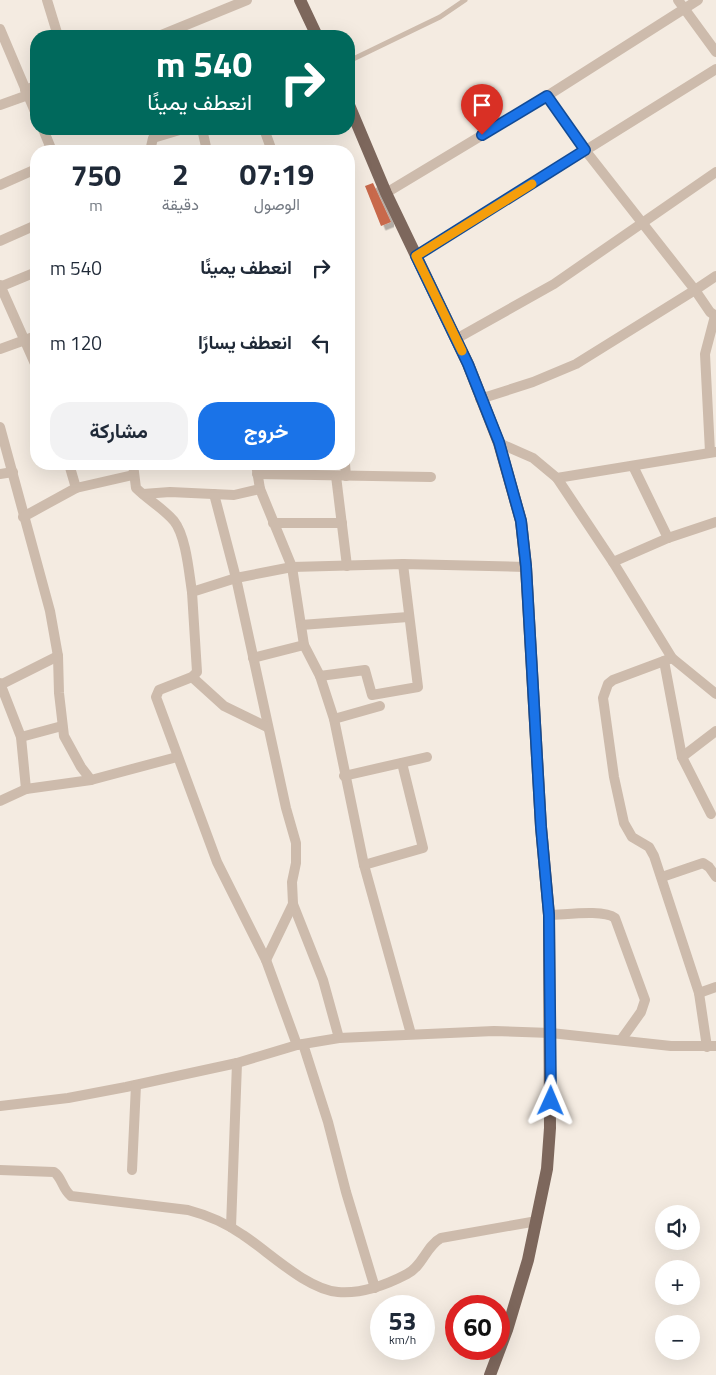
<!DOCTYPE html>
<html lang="ar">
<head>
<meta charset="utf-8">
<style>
	body { margin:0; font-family:"Titillium Web",Vazirmatn,sans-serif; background:#f2f2f3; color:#1f2937; direction:rtl; height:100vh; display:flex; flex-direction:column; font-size:19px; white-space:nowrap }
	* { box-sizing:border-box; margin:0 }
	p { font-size:16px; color:#747a83 }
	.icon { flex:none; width:28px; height:28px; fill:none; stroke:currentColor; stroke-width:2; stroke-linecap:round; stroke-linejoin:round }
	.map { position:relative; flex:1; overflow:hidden; direction:ltr }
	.details { position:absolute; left:30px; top:145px; width:325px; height:325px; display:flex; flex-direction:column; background:#fff; border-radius:20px; box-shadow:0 5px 20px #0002; direction:rtl }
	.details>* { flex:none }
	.guide { position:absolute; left:30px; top:30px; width:325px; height:105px; border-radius:20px; box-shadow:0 5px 20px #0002; direction:rtl; background:#00695c; color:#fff; overflow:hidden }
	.controls { position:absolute; left:655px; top:1205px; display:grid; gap:10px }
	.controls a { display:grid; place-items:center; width:45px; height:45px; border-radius:50%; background:#fff; box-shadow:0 5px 20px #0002; font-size:25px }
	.speed { position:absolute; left:370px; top:1295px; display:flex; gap:10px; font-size:25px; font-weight:700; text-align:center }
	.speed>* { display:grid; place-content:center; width:65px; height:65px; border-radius:50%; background:#fff; box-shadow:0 5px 20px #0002; line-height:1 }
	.speed small { font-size:12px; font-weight:400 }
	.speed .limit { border:8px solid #d22; background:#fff; color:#111 }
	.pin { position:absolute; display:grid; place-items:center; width:42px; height:42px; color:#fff; margin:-51px -21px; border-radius:50% 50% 50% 0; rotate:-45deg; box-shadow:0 0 5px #0007 }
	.pin .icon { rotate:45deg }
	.me { position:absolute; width:55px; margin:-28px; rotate:1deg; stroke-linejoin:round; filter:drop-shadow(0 0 4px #0008) }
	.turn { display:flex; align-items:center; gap:18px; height:105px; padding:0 20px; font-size:22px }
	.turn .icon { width:65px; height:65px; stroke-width:2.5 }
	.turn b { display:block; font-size:35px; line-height:42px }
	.eta { display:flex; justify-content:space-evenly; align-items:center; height:85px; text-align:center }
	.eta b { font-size:30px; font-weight:700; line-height:35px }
	.button { display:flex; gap:10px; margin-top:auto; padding:10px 20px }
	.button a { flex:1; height:58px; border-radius:20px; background:#1a73e8; color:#fff; font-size:20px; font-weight:700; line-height:58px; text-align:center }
	.button a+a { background:#f2f2f3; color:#1f2937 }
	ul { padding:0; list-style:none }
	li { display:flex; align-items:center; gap:15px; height:75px; padding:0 20px }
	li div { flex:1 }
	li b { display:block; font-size:19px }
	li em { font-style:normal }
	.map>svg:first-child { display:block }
</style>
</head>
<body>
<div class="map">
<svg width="716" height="1375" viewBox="0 0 716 1375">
	<defs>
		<filter id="shadow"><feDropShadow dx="4.5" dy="4.5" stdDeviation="0" flood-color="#0004"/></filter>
	</defs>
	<rect width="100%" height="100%" fill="#f4ebe1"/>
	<path fill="#c8694b" filter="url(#shadow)" d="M373 183 391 222 381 226 365 186Z"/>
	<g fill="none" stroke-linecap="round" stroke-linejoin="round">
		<path stroke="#cdbbac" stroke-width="5" d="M349 61 440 17 465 0"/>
		<g stroke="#cdbbac" stroke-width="10">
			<path d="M47 0 58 36"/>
			<path d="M678 0 716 52"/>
			<path d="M0 29 36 114"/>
			<path d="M159 36 247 0"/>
			<path d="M25 90 36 86"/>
			<path d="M0 105 28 95"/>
			<path d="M43 129 52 151"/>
			<path d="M202 129 207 151"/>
			<path d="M264 129 272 151"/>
			<path d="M150 151 153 138 183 129"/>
			<path d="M0 185 36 169"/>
			<path d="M386 193 547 96"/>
			<path d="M0 241 36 225"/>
			<path d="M416 256 716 69"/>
			<path d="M716 276 695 290 710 312 716 316"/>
			<path d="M0 285 36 366"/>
			<path d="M0 287 36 272"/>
			<path d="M456 339 554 284 716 172"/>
			<path d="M0 349 36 336"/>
			<path d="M480 399 533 382 576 364 695 290 585 150 547 96 698 0"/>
			<path d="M0 427 50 611 58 656 59 693 64 736 81 767 91 780 177 757"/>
			<path d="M499 443 533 458 557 478 716 452"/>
			<path d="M710 452 705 354 715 316"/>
			<path d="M69 464 76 488"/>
			<path d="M133 464 136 488C148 500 163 508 174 521 186 536 189 573 192 592"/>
			<path d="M256 464 260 489 292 567 304 645 320 676 334 719 364 865 411 1034"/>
			<path d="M345 464 346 476"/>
			<path d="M633 466 668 538"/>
			<path d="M0 474 13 472"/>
			<path d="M257 474 431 477"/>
			<path d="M336 476 347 566"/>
			<path d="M557 478 613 562 672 658 716 694"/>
			<path d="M143 494 170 492 234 495 260 489"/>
			<path d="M214 494 236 578 286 808 296 843V863L292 882 293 904 323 980 339 1038"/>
			<path d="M23 517 76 488 133 475"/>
			<path d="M273 523H342"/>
			<path d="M613 562 668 538 716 522"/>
			<path d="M301 625 408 617"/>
			<path d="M253 658 304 645"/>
			<path d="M672 658 613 680 608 684 603 698 614 777 624 823 632 837 649 847 654 856 699 993 707 1047"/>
			<path d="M664 661 682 757 711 814"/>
			<path d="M320 676 365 670 372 695 418 687 403 564"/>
			<path d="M192 677 224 706 267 727"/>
			<path d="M0 683 21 737 26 789"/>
			<path d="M0 685 58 656"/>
			<path d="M334 719 380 706"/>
			<path d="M21 737 62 726"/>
			<path d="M682 757 716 731"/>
			<path d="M344 776 427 757"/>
			<path d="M0 801 26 789 91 780"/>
			<path d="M364 865 423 848 402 763"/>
			<path d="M662 877 703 863 709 867 716 877"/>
			<path d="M549 915C564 915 603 909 615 918L645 1000 641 1012 621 1040"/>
			<path d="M266 960 293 904"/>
			<path d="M699 993 716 987"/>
			<path d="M303 1044 328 1122 346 1192 375 1288"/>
			<path d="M297 1045 266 960 217 862 156 697 159 690 192 677 197 672 192 592 236 578 292 567 403 564 526 567"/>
			<path d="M0 1106 68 1098 126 1087 237 1063 297 1045 339 1038 494 1031 551 1033 671 1046H716"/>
			<path d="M0 1170 54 1172C62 1177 62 1189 71 1196L188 1210C207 1215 226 1223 243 1235 269 1252 306 1289 338 1292 362 1294 386 1285 407 1274 423 1266 426 1246 441 1238L537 1221"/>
			<path d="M132 1170 136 1085"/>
			<path d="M231 1227 237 1063"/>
		</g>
		<g stroke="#7d675c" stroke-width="12">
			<path d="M300 0 317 36"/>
			<path d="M349 105 386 193 468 364 499 443 521 521 526 567 541 827 549 915 550 1128 547 1169 528 1260 507 1330 490 1375"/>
		</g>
	</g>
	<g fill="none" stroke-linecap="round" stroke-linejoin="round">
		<g stroke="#114b97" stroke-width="12">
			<path id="route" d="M482 135 547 96 585 150 416 256 468 364 499 442 521 521 526 566 541 827 549 915 551 1101"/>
		</g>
		<use href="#route" stroke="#1a73e8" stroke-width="9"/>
		<path stroke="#f59e0b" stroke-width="9" d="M462 351 416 256 532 184"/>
	</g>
</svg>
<div class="controls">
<a><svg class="icon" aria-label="sound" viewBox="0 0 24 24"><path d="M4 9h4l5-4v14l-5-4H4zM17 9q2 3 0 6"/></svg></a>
<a>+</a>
<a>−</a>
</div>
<div class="speed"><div>53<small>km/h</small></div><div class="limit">60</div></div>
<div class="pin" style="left:482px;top:135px;background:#d93025"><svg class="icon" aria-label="arrive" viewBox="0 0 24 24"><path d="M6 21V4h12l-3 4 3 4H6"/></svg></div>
<svg class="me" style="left:551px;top:1101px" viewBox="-20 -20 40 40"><path d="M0-17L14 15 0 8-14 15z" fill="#1a73e8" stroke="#fff" stroke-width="4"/></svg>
<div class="guide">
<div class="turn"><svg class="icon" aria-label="right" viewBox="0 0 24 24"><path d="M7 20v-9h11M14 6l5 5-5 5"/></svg><div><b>540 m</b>انعطف يمينًا</div></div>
</div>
<section class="details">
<div class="eta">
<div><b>07:19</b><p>الوصول</p></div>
<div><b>2</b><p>دقيقة</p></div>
<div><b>750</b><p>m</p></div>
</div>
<ul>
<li><svg class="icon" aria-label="right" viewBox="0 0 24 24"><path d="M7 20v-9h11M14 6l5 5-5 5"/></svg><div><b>انعطف يمينًا</b></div><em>540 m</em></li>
<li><svg class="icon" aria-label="left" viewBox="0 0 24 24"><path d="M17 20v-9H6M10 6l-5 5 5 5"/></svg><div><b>انعطف يسارًا</b></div><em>120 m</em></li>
</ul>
<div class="button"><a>خروج</a><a>مشاركة</a></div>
</section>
</div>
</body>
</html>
